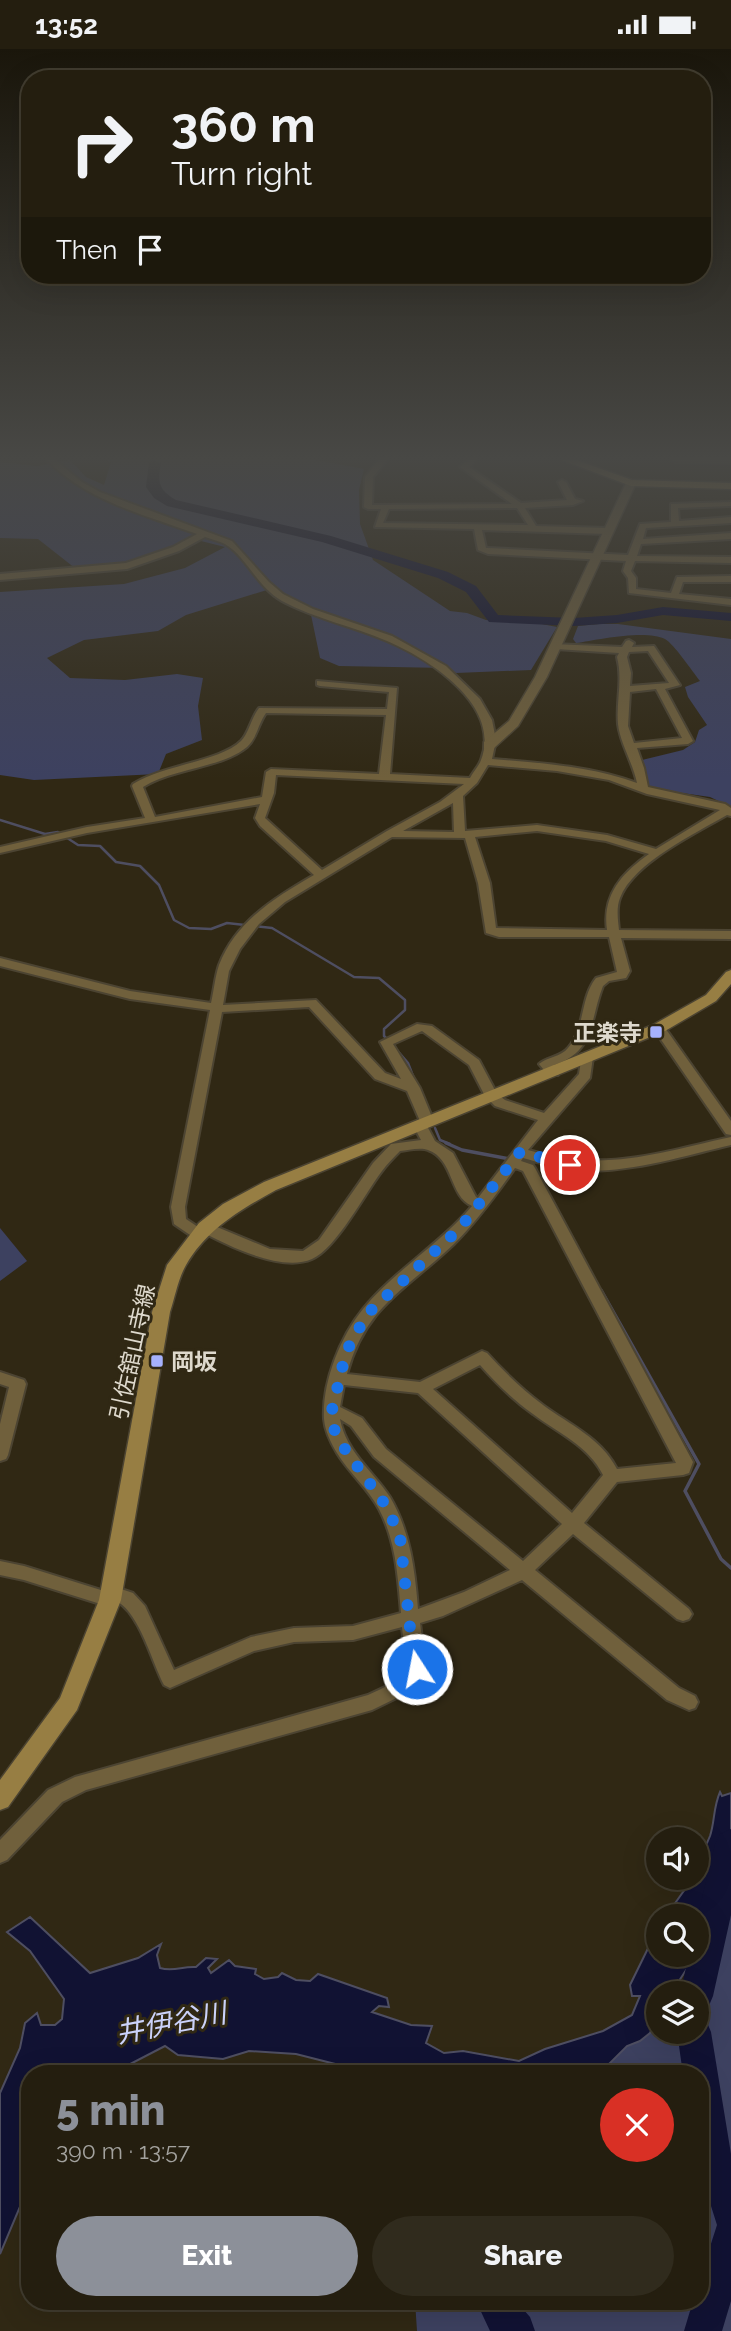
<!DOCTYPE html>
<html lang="en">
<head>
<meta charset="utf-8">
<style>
	body { margin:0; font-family:Raleway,"Noto Sans JP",sans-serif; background:#302b1d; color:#f1f3f6; height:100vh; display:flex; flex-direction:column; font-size:26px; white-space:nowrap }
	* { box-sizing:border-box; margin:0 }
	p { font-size:23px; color:#a3a29e }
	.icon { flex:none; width:38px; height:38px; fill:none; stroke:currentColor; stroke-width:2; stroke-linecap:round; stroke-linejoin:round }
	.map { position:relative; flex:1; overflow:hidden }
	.details { position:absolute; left:21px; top:2016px; width:688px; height:245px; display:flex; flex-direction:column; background:#241e0f; border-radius:28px; box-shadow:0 7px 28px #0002,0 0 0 2px #413c2f }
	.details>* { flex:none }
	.top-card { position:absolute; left:21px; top:21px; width:690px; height:214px; border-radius:28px; box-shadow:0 7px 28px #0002,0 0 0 2px #413c2f; background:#241e0f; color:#f1f3f6; overflow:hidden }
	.fabs { position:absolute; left:646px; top:1778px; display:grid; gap:14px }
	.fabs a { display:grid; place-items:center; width:63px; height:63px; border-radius:50%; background:#241e0f; box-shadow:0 7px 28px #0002,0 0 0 2px #413c2f; font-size:35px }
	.pin { position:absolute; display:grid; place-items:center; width:60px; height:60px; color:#fff; margin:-30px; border:4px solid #fff; border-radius:50%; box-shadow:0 2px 7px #0007 }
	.me { position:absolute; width:77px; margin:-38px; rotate:349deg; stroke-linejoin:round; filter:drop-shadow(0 0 5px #0008) }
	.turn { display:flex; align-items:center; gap:24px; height:147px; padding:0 35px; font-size:32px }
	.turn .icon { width:91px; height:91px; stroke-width:2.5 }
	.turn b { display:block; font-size:49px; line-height:60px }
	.then { display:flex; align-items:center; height:66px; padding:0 35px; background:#0003; gap:14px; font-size:26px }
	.round { display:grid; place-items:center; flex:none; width:74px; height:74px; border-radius:37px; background:#302b1d }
	.headline { display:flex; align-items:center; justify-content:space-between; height:119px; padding:0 35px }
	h1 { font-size:42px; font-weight:800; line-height:52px; color:#8c9099 }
	.action { display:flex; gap:14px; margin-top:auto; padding:14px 35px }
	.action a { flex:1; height:80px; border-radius:42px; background:#8c9099; color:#fff; font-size:28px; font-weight:800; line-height:80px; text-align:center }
	.action a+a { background:#302b1d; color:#f1f3f6 }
	.status { display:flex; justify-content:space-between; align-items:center; height:49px; padding:0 35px; background:#241e0f; direction:ltr }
	.status svg { height:19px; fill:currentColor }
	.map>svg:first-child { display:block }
</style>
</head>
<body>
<div class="status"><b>13:52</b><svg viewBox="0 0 49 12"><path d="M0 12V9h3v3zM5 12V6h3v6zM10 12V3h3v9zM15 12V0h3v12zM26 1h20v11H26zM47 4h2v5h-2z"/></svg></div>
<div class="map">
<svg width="731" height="2282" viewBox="0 0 731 2282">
	<rect width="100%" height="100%" fill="#302814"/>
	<g fill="#3d4160">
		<path d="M70 411 86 428 104 436 111 413 107 411H316L364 420 359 441 360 475 373 511 450 562 467 564 486 571 531 573 557 578 531 621 456 624 446 619 339 617 320 609 310 561 269 537 270 540 186 566 158 582 84 591 47 609 70 629 125 631 177 625 203 629 198 657 202 691 166 705 158 725 34 731 0 726V543L124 535 185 519 225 498 197 491 127 517 80 523 38 490 0 489V413L37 417Z"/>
		<path d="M599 575H618L731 590V758L710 748 647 739 642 711 683 701 695 693 699 681 707 676 688 648 685 638 700 632C692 622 674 595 665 590 646 580 596 591 576 594L573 590 578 577Z"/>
		<path d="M0 1179 27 1212 0 1232Z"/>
		<path d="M731 1854V2282H417L415 2252H700V2025H506L658 1963V1983H696L697 1947Z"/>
	</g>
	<g fill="#111233" stroke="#4e4e61" stroke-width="2">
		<path d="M720 1743 722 1747 731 1744V1806L721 1841 697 1904 696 1867H666L693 1829H696C696 1805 703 1806 710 1787 715 1772 713 1759 720 1743Z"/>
		<path d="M30 1868 90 1924 138 1909 161 1895 157 1906 160 1919C174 1923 182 1917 196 1918L206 1909 217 1910 208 1919 211 1924 229 1911 235 1917 256 1920 255 1925 264 1930 278 1928 282 1924 296 1931 310 1932 318 1925 387 1949 389 1958 379 1957 372 1963 411 1976 432 1977 426 1994 444 2004 463 2002 519 2012 545 2000 603 1982 632 1966 640 1947H632L630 1936 658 1879V1906H696L671 1944H658V1968L650 1984 640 1992 627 1997 599 2025H361L351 2019 296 2005 249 2002 223 2010 178 2006 165 1997 111 2025H30V2134L0 2205V2044L20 1999 25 1974 37 1964 41 1976H55L62 1970 64 1950 30 1902 7 1883Z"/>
	</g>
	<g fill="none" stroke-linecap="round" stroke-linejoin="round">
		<g stroke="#4e4e61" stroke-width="2.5">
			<path d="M0 771 45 785 58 783 78 796 100 797 116 813 140 817 159 836 174 871 189 879 211 880 227 874 272 879 354 928 379 929 405 951V961L384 980V987L389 992"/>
			<path d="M396 1000 408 1014 415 1032"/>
			<path d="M435 1079 440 1091 450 1095"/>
		</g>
		<g stroke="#4e4e61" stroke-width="3.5">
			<path d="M446 1094 462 1101 510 1110"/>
			<path d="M601 1241 699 1415 685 1442 721 1510 731 1519"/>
		</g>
		<g fill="#111233" fill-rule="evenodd">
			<path d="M153 411 161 414C157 434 159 441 176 451L331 487 448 523 476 537 498 566 574 569 617 566 663 558 731 564V572L663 566 617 574 574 577 489 573 466 543 438 529 322 493 167 457 154 449 146 438 149 414Z"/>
			<path d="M731 1780V1866L713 1947 708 1959 696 1963V1944H680L689 1906H696V1874L715 1795 720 1785Z"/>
			<path d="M696 1967 706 1971 711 1983 731 2105V2252L722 2282H684L693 2252H700V2229L717 2176 700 2122V2025H683L677 1983H696Z"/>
			<path d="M476 2252H516L530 2268 535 2282H490Z"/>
		</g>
		<g stroke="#4c4432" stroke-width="4">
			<g id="minor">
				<path d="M47 411H55L82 433 100 443 232 492 269 533 283 545 313 560 392 587 446 617 480 650 492 671 496 691 492 710C541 714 590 717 637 734 633 714 620 694 618 675 616 652 623 631 617 608L619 604 556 600 551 597 553 595 622 598 626 592 629 591 634 594 632 598 654 597 680 636 665 640 693 692 688 695 637 699 644 719 648 738 725 755 731 759V767L727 766C696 784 633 814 620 849 616 859 618 871 619 881L731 882V890L621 889 630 922 626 929 609 932 603 937C589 972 596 1002 554 1016L560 1023 558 1026H548L539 1015C547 1008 561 1008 568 999 585 980 580 949 596 929L617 923 609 888H499L486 884 478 834 465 789 392 788 285 853 259 875 240 900 229 922 223 956 316 951 385 1024 401 1030 380 993 417 975 432 977 479 1011 497 1045 505 1051 544 1064 579 1025 582 1005H592L593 1008 590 1029 528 1101C604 1124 657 1104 731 1088V1096C679 1108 624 1126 570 1121 554 1119 538 1113 523 1109L521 1112 533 1116 535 1119 693 1413 689 1424 683 1426 617 1433 584 1474 689 1560 692 1565 689 1570 683 1572 677 1570 573 1485 535 1521 679 1639 695 1647 698 1653 695 1659 689 1661 667 1651 522 1531 443 1567 420 1574 426 1621 423 1626 415 1640 372 1661 86 1741 62 1753 7 1811 0 1814V1791L48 1741 75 1728 368 1646C417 1623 407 1630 402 1578L353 1591 294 1593 254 1602 170 1639 164 1636C152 1613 140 1566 118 1553L110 1558 24 1531 0 1526V1512L24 1517 104 1542 112 1537 133 1544 145 1557 174 1621 251 1588 294 1579 353 1577 401 1564C398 1529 396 1492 379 1460 368 1439 349 1424 337 1404 331 1394 325 1382 324 1370 322 1334 340 1288 363 1260 394 1222 439 1196 472 1157 449 1147 454 1110 428 1101 421 1098 408 1101 400 1102 394 1108 387 1115 382 1122 365 1144 336 1200 312 1210 282 1223 231 1198 204 1184L203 1188H193L174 1175 171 1158 210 961 130 950 0 917V909L130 942 211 954C214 941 215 928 219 916 236 872 276 848 314 826L260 777 255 769 260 755 87 784 0 804V798L87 778 145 769 132 737 133 735C163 716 221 712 241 692 249 684 251 669 259 659L387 660 389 643 320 637 317 636V632L397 639 390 725 470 729C473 723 479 717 481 711 502 656 429 610 387 592 353 577 315 570 282 552 257 538 246 507 225 495 219 492 211 490 205 488L179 502 127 520 0 531V525L126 514 173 498 197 485C145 466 87 452 47 411ZM648 602 669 634 630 637 631 624 627 608 629 603ZM656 640 682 689 634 694 628 677 630 643ZM266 664 386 666 379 725 271 720 266 723 262 748 155 768 143 738C173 719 222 719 247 698 257 689 258 675 266 664ZM488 716 557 722 609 731 647 745 720 761 656 800 607 786 537 776 465 782 463 747 477 734ZM276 726 464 735 440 753 387 782 322 821 265 769 274 744ZM453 754 454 783 403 782ZM537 782 606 792 649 805C622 824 602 846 607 881L496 879 490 834 475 788ZM309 958 375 1030 407 1042 420 1072 413 1076 421 1091 391 1095 373 1114 319 1191 303 1202 270 1200 205 1173 198 1178 186 1170 185 1158 222 963ZM422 982 469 1016 485 1047 495 1057 538 1071 478 1149 476 1148 453 1104 435 1092 427 1077 434 1073 420 1039 393 995ZM515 1119 523 1122 676 1414 617 1420C601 1389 570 1376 543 1356 523 1341 504 1323 487 1304L482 1302 420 1333 347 1325C365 1257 407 1240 454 1195 477 1172 496 1146 515 1119ZM480 1316C496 1334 513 1351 533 1365 558 1384 589 1397 603 1426L572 1464 433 1340ZM344 1336 418 1344 562 1475 523 1512 386 1400 362 1369 340 1358ZM340 1370 351 1377 374 1408 510 1521 464 1543 418 1560C415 1521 410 1482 390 1448 373 1422 346 1403 340 1370Z"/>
				<path d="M379 411H387L373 428 372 456 512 455 460 418 468 411H476L469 418 521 454 567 451 558 433 562 431 566 433 575 450 583 452 573 456 525 459 536 477 608 479 612 482 608 485 482 481 486 499H488L628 506 640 475 671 473V455L731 453V457L678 459 679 472 731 468V474L646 479 643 490 731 484V490L641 495 637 507 731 508V514L635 512 631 522 636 529V540L671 544 677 528 731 527V533H683L679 545 731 550V556L629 544 628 529 623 522 626 512 488 505 478 501 474 480 375 478 381 460H368L364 458 365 428ZM517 459 528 476 383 474 389 460Z"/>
				<path d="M671 411H731V414L675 413Z"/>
				<path d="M659 975 663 976 731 1072V1086L726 1085 653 979Z"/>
				<path d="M0 1323 24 1331 26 1335 8 1406 6 1410 0 1412V1375L9 1338 0 1335Z"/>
			</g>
		</g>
		<g stroke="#4c4432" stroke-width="3">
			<path id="tertiary" d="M631 431 636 434 547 628 518 677 494 699H484V693L509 672 535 628 626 434Z"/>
		</g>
		<g stroke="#4c4432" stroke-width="3">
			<g id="secondary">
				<path d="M562 411H576L632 431 731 434V440L631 437Z"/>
				<path d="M731 921V935L716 952 665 982 276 1141C240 1161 207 1180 186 1216 178 1230 175 1248 170 1263L121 1551 77 1661 8 1758 0 1761V1731L60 1649 99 1551 152 1263 167 1216 199 1174 223 1155 264 1133 653 976 706 946 726 923Z"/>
			</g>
		</g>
		<use href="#minor" fill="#70603c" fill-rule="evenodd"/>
		<use href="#tertiary" fill="#70603c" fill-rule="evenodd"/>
		<use href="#secondary" fill="#977e43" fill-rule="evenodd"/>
	</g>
	<linearGradient id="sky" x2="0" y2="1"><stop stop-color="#1a160b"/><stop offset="0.56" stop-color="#484845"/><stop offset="1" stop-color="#484845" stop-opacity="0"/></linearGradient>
	<rect width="731" height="730" fill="url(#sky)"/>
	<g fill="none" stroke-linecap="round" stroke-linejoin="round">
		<path stroke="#1a73e8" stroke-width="12" stroke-dasharray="0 21.6" d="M417 1620 411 1588 400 1488 387 1458 342 1396 334 1380 332 1361 346 1303 367 1265 460 1179 520 1103 570 1116"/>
	</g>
	<g fill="#a6b1fc" stroke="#302814" stroke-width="2.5">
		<rect x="649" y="976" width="14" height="14" rx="3.5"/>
		<rect x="150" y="1305" width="14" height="14" rx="3.5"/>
	</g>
	<g text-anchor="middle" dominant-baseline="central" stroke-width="6" stroke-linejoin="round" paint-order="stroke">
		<g font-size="23" font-weight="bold" fill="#ded9cd" stroke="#302814" text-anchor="end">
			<text x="642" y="983">正楽寺</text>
			<text x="171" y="1312" text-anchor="start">岡坂</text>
		</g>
		<g font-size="23" fill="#ded9cd" stroke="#302814">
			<text transform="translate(132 1303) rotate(-78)">引佐舘山寺線</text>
		</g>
		<g font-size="28" font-style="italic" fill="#cbd2fa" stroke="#302814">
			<text transform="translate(171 1974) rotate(-11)">井伊谷川</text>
		</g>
	</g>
</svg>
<div class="fabs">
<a><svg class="icon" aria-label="sound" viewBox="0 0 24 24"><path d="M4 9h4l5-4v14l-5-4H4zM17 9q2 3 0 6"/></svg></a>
<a><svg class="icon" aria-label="search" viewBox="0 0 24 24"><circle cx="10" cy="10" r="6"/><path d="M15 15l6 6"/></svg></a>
<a><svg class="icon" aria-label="layers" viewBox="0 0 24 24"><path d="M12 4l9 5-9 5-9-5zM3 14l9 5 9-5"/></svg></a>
</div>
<div class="pin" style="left:570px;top:1116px;background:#d93025"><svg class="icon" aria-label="arrive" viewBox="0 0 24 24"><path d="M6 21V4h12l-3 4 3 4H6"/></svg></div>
<svg class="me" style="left:417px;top:1620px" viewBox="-20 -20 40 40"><circle r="17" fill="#1a73e8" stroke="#fff" stroke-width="3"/><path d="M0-11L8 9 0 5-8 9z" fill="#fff"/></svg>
<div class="top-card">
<div class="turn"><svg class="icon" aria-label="right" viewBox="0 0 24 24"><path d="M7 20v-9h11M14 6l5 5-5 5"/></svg><div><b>360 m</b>Turn right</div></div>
<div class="then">Then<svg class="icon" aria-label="arrive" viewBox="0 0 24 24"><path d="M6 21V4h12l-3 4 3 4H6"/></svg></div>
</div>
<section class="details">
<div class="headline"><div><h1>5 min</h1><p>390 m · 13:57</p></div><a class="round" style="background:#d93025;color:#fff"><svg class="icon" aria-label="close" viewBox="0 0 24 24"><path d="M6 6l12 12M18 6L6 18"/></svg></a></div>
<div class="action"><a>Exit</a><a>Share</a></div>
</section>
</div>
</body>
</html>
